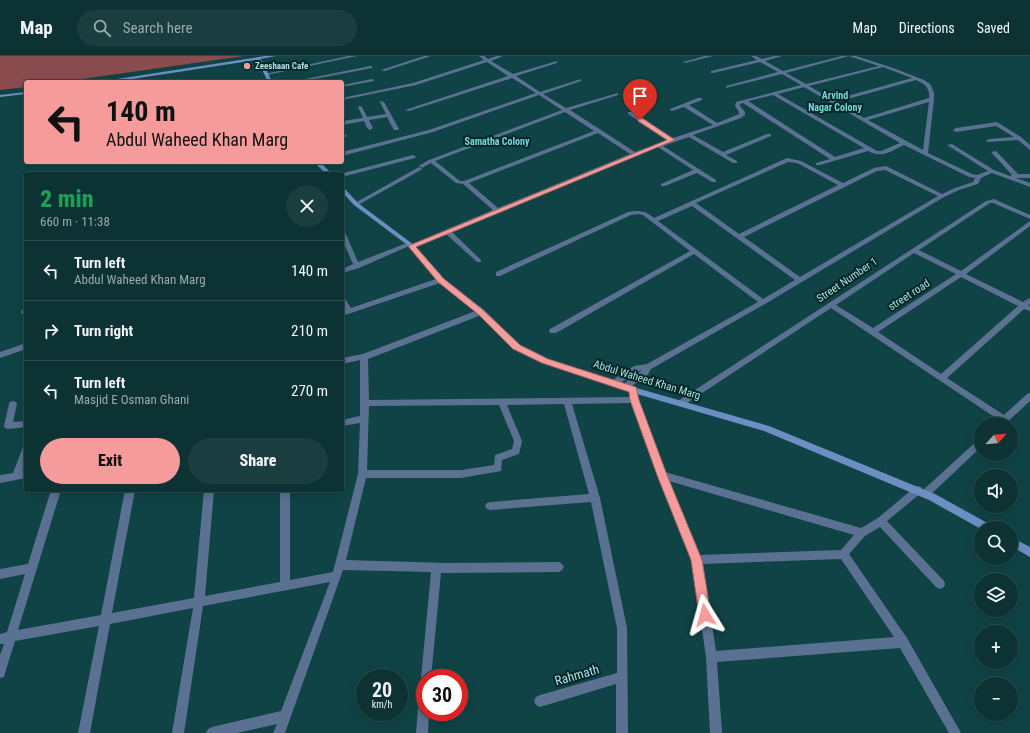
<!DOCTYPE html>
<html lang="en">
<head>
<meta charset="utf-8">
<style>
	body { margin:0; font-family:"Roboto Condensed",sans-serif; background:#1a3e40; color:#f1f3f6; height:100vh; display:flex; flex-direction:column; font-size:15px; white-space:nowrap }
	* { box-sizing:border-box; margin:0 }
	p { font-size:13px; color:#9aaaac }
	.icon { flex:none; width:22px; height:22px; fill:none; stroke:currentColor; stroke-width:2; stroke-linecap:round; stroke-linejoin:round }
	.map { position:relative; flex:1; overflow:hidden }
	.sheet { position:absolute; left:24px; top:116px; width:320px; height:320px; display:flex; flex-direction:column; background:#0c3234; border-radius:4px; box-shadow:0 2px 10px #0003,0 0 0 1px #2c4d4f }
	.sheet>* { flex:none }
	.banner { position:absolute; left:24px; top:24px; width:320px; height:84px; border-radius:4px; box-shadow:0 2px 10px #0003,0 0 0 1px #2c4d4f; background:#f59b9c; color:#111; overflow:hidden }
	.needle { width:26px; rotate:64deg }
	.controls { position:absolute; left:974px; top:361px; display:grid; gap:8px }
	.controls a { display:grid; place-items:center; width:44px; height:44px; border-radius:50%; background:#0c3234; box-shadow:0 2px 10px #0003,0 0 0 1px #2c4d4f; font-size:20px }
	.speed { position:absolute; left:356px; top:613px; display:flex; gap:8px; font-size:20px; font-weight:700; text-align:center }
	.speed>* { display:grid; place-content:center; width:52px; height:52px; border-radius:50%; background:#0c3234; box-shadow:0 2px 10px #0003,0 0 0 1px #2c4d4f; line-height:1 }
	.speed small { font-size:10px; font-weight:400 }
	.speed .limit { border:6px solid #d22; background:#fff; color:#111 }
	.pin { position:absolute; display:grid; place-items:center; width:34px; height:34px; color:#fff; margin:-41px -17px; border-radius:50% 50% 50% 0; rotate:-45deg; box-shadow:0 0 4px #0007 }
	.pin .icon { rotate:45deg }
	.me { position:absolute; width:44px; margin:-22px; rotate:352deg; stroke-linejoin:round; filter:drop-shadow(0 0 3px #0008) }
	.turn { display:flex; align-items:center; gap:14px; height:84px; padding:0 16px; font-size:18px }
	.turn .icon { width:52px; height:52px; stroke-width:2.5 }
	.turn b { display:block; font-size:28px; line-height:34px }
	.round { display:grid; place-items:center; flex:none; width:42px; height:42px; border-radius:21px; background:#1a3e40 }
	.summary { display:flex; align-items:center; justify-content:space-between; height:68px; padding:0 16px }
	h1 { font-size:24px; font-weight:800; line-height:30px; color:#1e9e55 }
	.action { display:flex; gap:8px; margin-top:auto; padding:8px 16px }
	.action a { flex:1; height:46px; border-radius:24px; background:#f59b9c; color:#111; font-size:16px; font-weight:800; line-height:46px; text-align:center }
	.action a+a { background:#1a3e40; color:#f1f3f6 }
	ul { padding:0; list-style:none }
	li { display:flex; align-items:center; gap:12px; height:60px; padding:0 16px; border-top:1px solid #2c4d4f }
	li div { flex:1 }
	li b { display:block; font-size:15px }
	li em { font-style:normal }
	header { display:flex; align-items:center; gap:24px; box-sizing:border-box; height:56px; padding:0 20px; background:#0c3234; border-bottom:1px solid #2c4d4f }
	header strong { font-size:19px }
	nav { display:flex; gap:22px; margin-inline-start:auto; font-size:14px }
	.search { width:280px; height:36px; background:#1a3e40; display:flex; align-items:center; gap:10px; box-sizing:border-box; padding:0 14px; border-radius:22px; color:#9aaaac; font-size:15px }
	.map>svg:first-child { display:block }
</style>
</head>
<body>
<header>
<strong>Map</strong>
<div class="search"><svg class="icon" aria-label="search" viewBox="0 0 24 24"><circle cx="10" cy="10" r="6"/><path d="M15 15l6 6"/></svg>Search here</div>
<nav><a>Map</a><a>Directions</a><a>Saved</a></nav>
</header>
<div class="map">
<svg width="1030" height="677" viewBox="0 0 1030 677">
	<rect width="100%" height="100%" fill="#104345"/>
	<path fill="#8a4c4e" d="M0 0H244L61 26H26V31L0 34Z"/>
	<g fill="none" stroke-linecap="round" stroke-linejoin="round">
		<g fill="#5b7191" fill-rule="evenodd">
			<path d="M348 0H357L267 19 265 18Z"/>
			<path d="M424 0H431L385 15 381 14Z"/>
			<path d="M479 0H484L488 3 497 0H503L491 5 513 18 557 5V7L516 20 540 36 581 23V25L543 38 566 52 618 37V39L570 54 635 96 668 84 628 58V56H632L673 82 713 69 684 51 672 55 670 54V53L698 42H702V44L689 49 717 67 739 58V56L735 50 736 46 801 29 782 18 726 32V30L778 16 760 6 713 17H711V15L757 4 751 0H756L762 3 774 0H782L765 5 783 15 842 0H856L893 12 924 24 930 28 932 32 934 37V43L928 97 972 118 977 119 988 115 947 89 952 88 994 114 1010 120 1012 119 991 96 996 95 1018 118H1030V122H1016L1030 127V131L992 117 981 122 978 128 959 134 944 141 765 248 651 313 647 320 625 334 622 333 621 331 622 329 642 314 639 315 617 329H611L610 327 611 325 634 310 647 308 758 246 694 198 556 277H550L549 275 550 273 690 195 643 159 638 158 631 159 500 220H496V216L628 156C639 154 646 155 654 162L787 102 801 105 843 127 874 112 886 110 942 138 955 132 973 126 975 122 969 121 904 89C891 95 882 103 868 95L820 109H816V107L830 103 743 47 740 48V50L745 56V59L741 62 693 79 723 96 767 78H771V80L726 99 737 105V107H733L689 81 663 90 716 124V126H712L697 117 665 130H661V128L693 114 658 91 636 99 452 176 481 204V206H477L446 178 414 191 412 192 409 190 359 212 342 217V213L353 208 342 183V174L345 176 358 206 407 187 409 186 412 188 493 154 463 128 456 127 431 107 422 112 419 110 420 109 429 104 562 54 539 39 433 76 342 100V96L429 74 536 37 512 22 409 55 405 54 508 20 487 6 416 29 342 44V42L413 27 484 4ZM849 0 879 10 806 28 786 17ZM883 11 912 22 833 44 809 30ZM916 24C925 28 930 32 929 42L864 62 837 46ZM804 31 900 87 881 95H877L778 38ZM773 39 864 92 835 101 748 45ZM929 46 923 94 868 64ZM565 56 594 75 464 125H460L435 105ZM598 77 630 98 498 152 469 127ZM788 106 797 107 838 129 739 178 696 147ZM885 114 938 140 800 221 744 181 877 115ZM692 150 795 224 763 243 658 165Z"/>
			<path d="M705 0H713L685 7 683 6Z"/>
			<path d="M370 10H372V12L299 26H290Z"/>
			<path d="M372 23 374 24V25L342 31V29Z"/>
			<path d="M380 45 384 46 399 73 398 74H394L387 61 369 64 373 72 370 74 367 72 364 65 342 69V65L363 62 358 51 360 50 362 51 367 61 386 58 380 46Z"/>
			<path d="M997 66 1021 81 1030 89V94L1018 84 987 86 986 85 989 83 1014 81 996 70 956 76 953 74 956 72Z"/>
			<path d="M342 75 347 80 346 81H342Z"/>
			<path d="M413 99 416 101 415 102 342 121V118H340Z"/>
			<path d="M419 111 422 113 421 114 358 149 356 150 353 148Z"/>
			<path d="M994 143 1030 159V163L993 147H990L919 194 961 215 1030 165V170L966 218 1023 246 1030 242V248L1028 249 1030 250V255L1024 253 947 322 1004 359 1027 338 1030 337V345L1005 368H996L999 364 831 252 684 349H678L677 347 678 345 986 145ZM914 197 956 218 873 272 836 249ZM961 221 1018 250 941 318 878 276Z"/>
			<path d="M439 222H441L444 224 443 226 342 260V255L345 254 342 249V241H344L351 252Z"/>
			<path d="M23 253H26V258H22L21 256Z"/>
			<path d="M478 254H484L485 256 484 258 368 303 369 344 630 341 629 334 630 332H636L638 344 665 416 861 472 878 462 915 431 918 430 921 431 922 435 978 384 981 382V391L928 441 925 442 922 441 921 437 887 465 944 525 945 528 944 531 940 533 936 531 880 471 865 480 849 498 907 582 961 677H949L900 592 717 606 722 677H710L706 601 692 504 658 419 631 347 572 348 600 442 627 572 628 677H616V628L540 651 536 649 534 645 536 641 540 639 617 617V572L591 446 490 454 487 453 485 450 487 447 490 446 589 438 564 348 507 349 522 385 519 398 502 404 501 415 461 422H366L346 504 446 507 559 506 562 508 564 511 562 514 559 516 441 517 431 622H425V627L422 626 421 622 431 516 343 514 285 677H273L277 668 237 677H206L208 673 212 671 281 655 330 526 203 550 184 677H172L193 552 110 568 90 677H78L99 570 15 585 5 617 4 621 0 622V599L4 588H0V578L7 576 25 518 0 523V513L28 508 51 434H61L18 574 101 559 125 434H135L112 557 194 542 204 434H214L205 540 280 526V434H290V524L333 516 358 418 360 367 342 370V364L360 360V304L342 308V302L363 298ZM499 349 514 385 512 393 495 399 494 409 461 414H367L369 350ZM669 425 854 479 841 494 700 499ZM841 503 894 581 716 595 703 508Z"/>
			<path d="M26 287V293L0 302V296Z"/>
			<path d="M13 345 16 346 17 348 13 366 26 365V371L8 373 5 372 4 370 9 348 10 346Z"/>
			<path d="M26 390V405L22 415 26 414V422L0 427V419L13 417 23 391Z"/>
			<path d="M425 632V656H429L428 677H416L419 638 421 634Z"/>
		</g>
		<g fill="#6c8ec2" fill-rule="evenodd">
			<path d="M265 0H276L260 3 263 6 272 26H268L259 7 256 4 113 26H102L104 25Z"/>
			<path d="M26 36V38L0 41V39Z"/>
			<path d="M314 106H320L332 118H326Z"/>
			<path d="M342 131 344 132 358 147 414 189 443 222 484 254 520 289 548 303 633 331 769 370 935 438 991 469 993 472 981 473 929 444 764 375 630 336 542 307 514 293 478 258 439 226 410 191 354 149 342 136Z"/>
			<path d="M1011 481 1030 491V501L1011 490Z"/>
		</g>
	</g>
	<path fill="#f59b9c" stroke="#9f6565" d="M638 62H642L675 84 416 191 444 223 483 254 520 289 548 303 636 331 639 344 667 419 702 504 711 559 709 563 705 565 701 563 699 559 691 504 657 419 630 344 629 336 542 307 513 293 478 258 438 226 408 190 667 84 638 65Z"/>
	<circle fill="#f59b9c" stroke="#002829" stroke-width="1.5" cx="247" cy="10" r="4"/>
	<g text-anchor="middle" dominant-baseline="central" stroke-width="4" stroke-linejoin="round" paint-order="stroke">
		<g font-size="9" font-weight="bold" fill="#b6dfe1" stroke="#002829" text-anchor="start">
			<text x="255" y="10">Zeeshaan Cafe</text>
		</g>
		<g font-size="10" font-weight="bold" fill="#7cd6d9" stroke="#002829">
			<text x="835" y="39">Arvind<tspan x="835" dy="12">Nagar Colony</tspan></text>
			<text x="497" y="85">Samatha Colony</text>
		</g>
		<g font-size="11" fill="#b6dfe1" stroke="#002829">
			<text transform="translate(847 224) rotate(-34)">Street Number 1</text>
			<text transform="translate(909 239) rotate(-33)">street road</text>
			<text transform="translate(647 324) rotate(17)">Abdul Waheed Khan Marg</text>
		</g>
		<g font-size="13" fill="#b6dfe1" stroke="#002829">
			<text transform="translate(577 619) rotate(-16)">Rahmath</text>
		</g>
	</g>
</svg>
<div class="controls">
<a><svg class="needle" viewBox="-14 -14 28 28"><path d="M0-13l5 13h-10z" fill="#e53935"/><path d="M0 13l5-13h-10z" fill="#9aaaac"/></svg></a>
<a><svg class="icon" aria-label="sound" viewBox="0 0 24 24"><path d="M4 9h4l5-4v14l-5-4H4zM17 9q2 3 0 6"/></svg></a>
<a><svg class="icon" aria-label="search" viewBox="0 0 24 24"><circle cx="10" cy="10" r="6"/><path d="M15 15l6 6"/></svg></a>
<a><svg class="icon" aria-label="layers" viewBox="0 0 24 24"><path d="M12 4l9 5-9 5-9-5zM3 14l9 5 9-5"/></svg></a>
<a>+</a>
<a>−</a>
</div>
<div class="speed"><div>20<small>km/h</small></div><div class="limit">30</div></div>
<div class="pin" style="left:640px;top:64px;background:#d93025"><svg class="icon" aria-label="arrive" viewBox="0 0 24 24"><path d="M6 21V4h12l-3 4 3 4H6"/></svg></div>
<svg class="me" style="left:705px;top:559px" viewBox="-20 -20 40 40"><path d="M0-17L14 15 0 8-14 15z" fill="#f59b9c" stroke="#fff" stroke-width="4"/></svg>
<div class="banner">
<div class="turn"><svg class="icon" aria-label="left" viewBox="0 0 24 24"><path d="M17 20v-9H6M10 6l-5 5 5 5"/></svg><div><b>140 m</b>Abdul Waheed Khan Marg</div></div>
</div>
<section class="sheet">
<div class="summary"><div><h1>2 min</h1><p>660 m · 11:38</p></div><a class="round"><svg class="icon" aria-label="close" viewBox="0 0 24 24"><path d="M6 6l12 12M18 6L6 18"/></svg></a></div>
<ul>
<li><svg class="icon" aria-label="left" viewBox="0 0 24 24"><path d="M17 20v-9H6M10 6l-5 5 5 5"/></svg><div><b>Turn left</b><p>Abdul Waheed Khan Marg</p></div><em>140 m</em></li>
<li><svg class="icon" aria-label="right" viewBox="0 0 24 24"><path d="M7 20v-9h11M14 6l5 5-5 5"/></svg><div><b>Turn right</b></div><em>210 m</em></li>
<li><svg class="icon" aria-label="left" viewBox="0 0 24 24"><path d="M17 20v-9H6M10 6l-5 5 5 5"/></svg><div><b>Turn left</b><p>Masjid E Osman Ghani</p></div><em>270 m</em></li>
</ul>
<div class="action"><a>Exit</a><a>Share</a></div>
</section>
</div>
</body>
</html>
